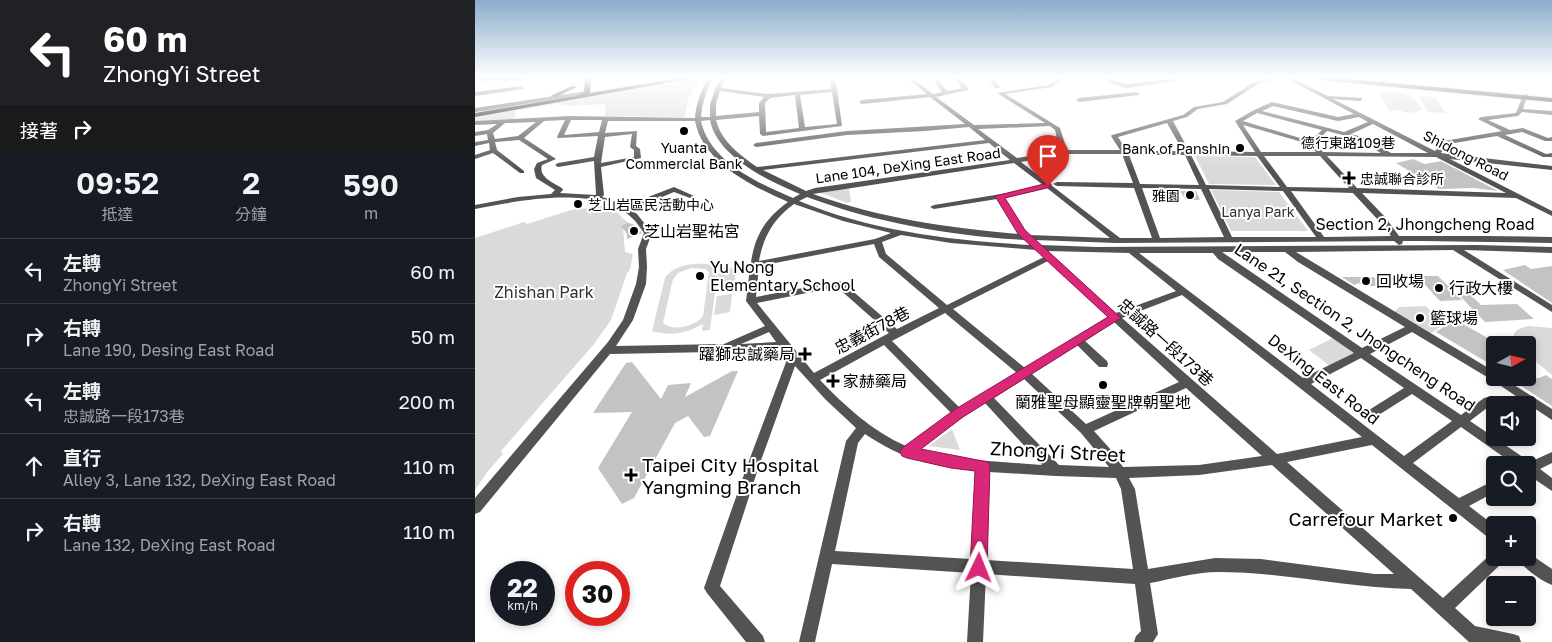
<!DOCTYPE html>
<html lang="zh-TW">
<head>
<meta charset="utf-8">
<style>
	body { margin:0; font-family:"Golos Text","Noto Sans TC",sans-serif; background:#20242c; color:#f1f3f6; height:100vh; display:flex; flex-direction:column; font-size:19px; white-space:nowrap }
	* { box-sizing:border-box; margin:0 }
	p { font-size:16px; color:#9ea1a6 }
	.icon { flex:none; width:28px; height:28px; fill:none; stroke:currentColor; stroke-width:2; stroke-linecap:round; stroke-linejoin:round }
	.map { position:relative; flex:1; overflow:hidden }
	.side { display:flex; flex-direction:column; background:#171b24; width:475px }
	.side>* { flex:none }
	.guide { background:#202124; color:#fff; overflow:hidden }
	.needle { width:32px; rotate:82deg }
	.buttons { position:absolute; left:1011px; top:336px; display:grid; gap:10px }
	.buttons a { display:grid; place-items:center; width:50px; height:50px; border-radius:5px; background:#171b24; box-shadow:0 2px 8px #0003; font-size:25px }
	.speed { position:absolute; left:15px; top:561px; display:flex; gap:10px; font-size:25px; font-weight:700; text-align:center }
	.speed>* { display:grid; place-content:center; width:65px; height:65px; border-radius:50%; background:#171b24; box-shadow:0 2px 8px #0003; line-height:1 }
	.speed small { font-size:12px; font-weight:400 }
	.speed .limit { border:8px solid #d22; background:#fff; color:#111 }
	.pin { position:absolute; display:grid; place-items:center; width:42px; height:42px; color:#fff; margin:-51px -21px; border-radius:50% 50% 50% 0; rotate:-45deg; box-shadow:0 0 5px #0007 }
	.pin .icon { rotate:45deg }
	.me { position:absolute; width:55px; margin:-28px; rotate:2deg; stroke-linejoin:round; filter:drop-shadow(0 0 4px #0008) }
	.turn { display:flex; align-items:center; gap:18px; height:105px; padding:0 20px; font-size:22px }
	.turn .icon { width:65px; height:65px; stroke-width:2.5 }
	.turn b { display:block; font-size:35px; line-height:42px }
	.then { display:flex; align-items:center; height:48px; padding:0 20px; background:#0003; gap:10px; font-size:19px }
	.eta { display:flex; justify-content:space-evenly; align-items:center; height:85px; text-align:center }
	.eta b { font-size:30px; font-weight:600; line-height:35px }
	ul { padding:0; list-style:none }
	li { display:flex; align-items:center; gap:15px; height:65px; padding:0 20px; border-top:1px solid #363941 }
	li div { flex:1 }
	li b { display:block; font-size:19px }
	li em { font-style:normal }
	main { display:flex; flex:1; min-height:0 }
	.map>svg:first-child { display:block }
</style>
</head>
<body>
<main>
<section class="side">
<div class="guide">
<div class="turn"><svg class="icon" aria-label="left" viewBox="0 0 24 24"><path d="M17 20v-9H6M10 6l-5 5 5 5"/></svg><div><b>60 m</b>ZhongYi Street</div></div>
<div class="then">接著<svg class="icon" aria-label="right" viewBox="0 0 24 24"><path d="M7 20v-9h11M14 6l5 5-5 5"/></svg></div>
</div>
<div class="eta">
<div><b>09:52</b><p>抵達</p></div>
<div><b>2</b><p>分鐘</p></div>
<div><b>590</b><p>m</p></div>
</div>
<ul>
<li><svg class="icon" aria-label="left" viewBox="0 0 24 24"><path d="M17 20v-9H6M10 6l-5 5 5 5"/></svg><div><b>左轉</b><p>ZhongYi Street</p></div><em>60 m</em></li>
<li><svg class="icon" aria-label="right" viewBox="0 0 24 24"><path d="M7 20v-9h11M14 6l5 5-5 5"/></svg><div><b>右轉</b><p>Lane 190, Desing East Road</p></div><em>50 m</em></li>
<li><svg class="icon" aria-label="left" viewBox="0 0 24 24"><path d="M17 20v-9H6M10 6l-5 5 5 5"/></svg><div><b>左轉</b><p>忠誠路一段173巷</p></div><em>200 m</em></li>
<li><svg class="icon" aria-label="ahead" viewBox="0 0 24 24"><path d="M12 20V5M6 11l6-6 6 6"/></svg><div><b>直行</b><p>Alley 3, Lane 132, DeXing East Road</p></div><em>110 m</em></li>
<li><svg class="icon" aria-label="right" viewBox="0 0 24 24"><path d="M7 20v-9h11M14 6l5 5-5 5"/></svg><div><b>右轉</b><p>Lane 132, DeXing East Road</p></div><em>110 m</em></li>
</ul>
</section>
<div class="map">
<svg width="1077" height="642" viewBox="0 0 1077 642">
	<rect width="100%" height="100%" fill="#fff"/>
	<g fill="#dadada" fill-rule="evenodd">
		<path d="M218 79 225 80 213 99 210 117 130 116V104L94 106 79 104Z"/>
		<path d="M904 92C926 94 933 88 948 110L935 113 918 109V111H914Z"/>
		<path d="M944 96 960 97 971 113 953 112Z"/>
		<path d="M40 110 41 116 37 120 0 122V118Z"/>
		<path d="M720 156 780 157 801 185 734 184Z"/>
		<path d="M374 188 376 202 372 203 346 193Z"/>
		<path d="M736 190 804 192 833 231H756Z"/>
		<path d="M132 203C141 210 146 218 155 224L148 228 150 252 158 254 155 270 152 273 136 320 119 344 26 451 28 454 13 471 0 490V238L49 222 52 224 96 210 123 207Z"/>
		<path d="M244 262 235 330 227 331 228 324C210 334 196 336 177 331L190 278C199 264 222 262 237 265L238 263ZM216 268 230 269 234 272 228 316C221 326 198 332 188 323L198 279 203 273Z"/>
		<path d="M261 267 260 283 242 286 244 269Z"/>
		<path d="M257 294 255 312 239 315 242 296Z"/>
		<path d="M951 306 968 325 955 334 919 312 924 307Z"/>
		<path d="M1053 326 1077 328V375L1053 355 1052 345H1041C1034 333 1042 328 1053 326Z"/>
		<path d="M858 338 880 353 855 366 834 350Z"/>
		<path d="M477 429 485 450 454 446Z"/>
	</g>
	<g fill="#c3c3c3">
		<path d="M938 159 950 164 966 161 1023 191 998 188 964 189 921 163Z"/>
		<path d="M705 191H721L725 200H711Z"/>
		<path d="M153 223 158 224 167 233 152 239V234L146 226Z"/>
		<path d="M1050 265 1056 269 1077 266V303L1028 270Z"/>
		<path d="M942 276H963L987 300 965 301Z"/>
		<path d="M867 277H899L905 286H888L884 283 879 285Z"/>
		<path d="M984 295H996L1006 305 1042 304 1059 319 1010 322Z"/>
		<path d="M984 322 1020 342V367L961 332 970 326Z"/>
		<path d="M157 362 186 399 193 385 216 383 210 397 257 371H263L235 436 229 437 213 416 200 423 159 498 147 504 123 468 157 412 118 413 151 363Z"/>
		<path d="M1071 375 1077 379V406L1045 385 1048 384 1037 378H1064Z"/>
	</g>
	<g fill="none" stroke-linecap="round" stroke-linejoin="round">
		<g stroke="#dbdbdb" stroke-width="2">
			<g id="major">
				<path d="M110 78H116L115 93 206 78H219L0 117V113L101 96 109 92Z"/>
				<path d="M843 78H863L1077 98V102L846 80Z"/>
				<path d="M97 86 102 87 81 97 76 96Z"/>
			</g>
		</g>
		<g fill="#535353" fill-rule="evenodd">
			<path d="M0 78H54L51 80 0 81Z"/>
			<path d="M233 78H238C231 91 227 103 226 117H235V104L240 90 238 89 241 87 246 78H251L246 88 293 94 356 89 355 82 358 80 361 82 367 126 288 136 285 134 284 116 241 120C246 141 265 155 282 167L510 140 494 127 450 131 372 135 281 147 278 145 281 143 372 131 490 124 455 97 387 104 384 102 387 100 452 94 432 78H437L458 94 467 92 457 78H461L472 91 487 88 478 78H484L493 88V90L461 97 499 125 570 123 522 93 574 85 585 78H590L577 87 530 94 585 128 592 150H645L636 136 637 135 708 115 719 107 748 102 779 82 796 78H804L783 84 752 104 723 109 712 117 698 121 714 151 780 152 760 121 779 110 797 102 863 117 879 114 811 78H816L853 96 887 98V100L885 101 858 99 960 151 969 141 1027 131 1003 119 1006 117 1041 113 1048 95 1053 94 1048 109 1077 111V115L1047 112 1043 116 1013 120 1035 130 1048 128 1073 138 1077 137V141H1070L1047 132 1030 135 1071 154 1077 153V157H1068L1022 136 973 144 966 153 1077 166V170L975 159 1077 211V216L1041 198 887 193 910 217 924 236H1011L1077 237V243L946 241H928L927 244 924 245 919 241 641 243 560 240 566 245 622 247 1002 245 1077 247V253L989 250 1077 305V312L978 250 821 252 1020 372V378H1028L1077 409V420L1017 380 937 332 895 354 986 415 1009 398 1013 397 1017 398 1019 401 1017 404 995 421 1055 462 1077 452V463L1065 469 1077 478V491L1052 474V465H1040L986 427 938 463 984 498 1020 480V492L994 506 1020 526V540L1015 539 897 445 812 462 968 598 1017 553 1020 552V558H1029L1027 563 980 608 1000 626 1038 634 1044 636 1046 642H994L936 589C871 588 808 572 743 572 720 572 697 579 675 583L683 634 678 642H659L661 636 666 631 660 584 511 574 508 642H492L496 573 357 564 340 642H324L371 441 381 428 351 400 320 366 284 466 245 586 288 636 290 642H271L232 593 229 588 272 466 313 357 306 348 289 351 135 354 5 512 0 514V498L133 342 148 320 161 284 164 267 163 249 169 233C165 228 162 222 157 218 123 184 42 201 0 209V205L43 197 76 194 80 190 61 178 59 169 62 163 73 159 44 140 20 142 22 150 49 171V173H45L18 153 0 159V155L15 150 14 143 0 146V142L13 140 12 134 0 136V132L13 130 22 124 0 125V121L94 116 220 118C221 103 226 91 233 78ZM245 91 289 97 284 103V112L241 116V104ZM357 92 362 124 330 127 325 95ZM320 95 324 128 291 132 290 103 295 98ZM798 106 863 121 884 117 893 122 869 132 787 111ZM782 113 847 130 835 141 768 121ZM90 120 82 137 83 138 123 136 119 157 83 163 80 165 83 167 119 161 121 194 120 195 85 193 88 190 87 188C79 183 63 177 67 165L81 159 49 138 69 121ZM96 120H127L124 132 89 135ZM235 120C242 157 294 181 325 194L318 198C283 183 235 162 226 121ZM133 121H220C228 163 277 186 313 202 274 230 277 258 271 301L290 326 249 344 141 346 158 320 171 284 172 267 171 249 177 233 162 214 156 210 199 192 215 198 219 196 199 187 150 206 144 202 127 197 129 195 126 167 166 158 165 149 161 146 162 131 130 133ZM61 122 43 136 20 139 18 133 30 123ZM692 123 708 151H652L643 137ZM898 124 953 153H916L887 137 876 134ZM768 125 834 144 841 152H786ZM575 126 580 130 585 151 542 158 503 129ZM852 131 883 139 906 153 848 152 840 143ZM157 134 155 147 159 150V157L126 163 130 137ZM514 143 535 160 340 188 331 191 288 170ZM589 154H647L658 183 582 182 578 184 582 186 659 188 677 238H645L546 162ZM654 155H710L724 185 665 184ZM716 155 782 156 805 187 731 185ZM789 156H845L874 188 812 187ZM852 156 961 157 1031 193 882 188ZM539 163 568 185 545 191 459 205 455 207 459 209 522 199 544 234C474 228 404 218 338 194ZM572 188 635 238 555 235 549 230 529 198ZM667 188 726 189 749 237 685 238ZM734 189 808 191 841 237H757ZM816 191 878 193 904 221 916 236 849 237ZM332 197C401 223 477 236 550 240L556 245C478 241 396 231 324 201ZM319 204 368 221 416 233 400 239 284 261C288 237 299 218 319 204ZM426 235 476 243 561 250 569 257 472 305 411 254 407 242ZM399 244 404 257 464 308 422 329 367 282 364 281 281 297 284 266ZM572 251 654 253 701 291 641 313ZM747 252H810L823 262 930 327 887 348ZM664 253H738L743 259 879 353 828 378ZM573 261 633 317 550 368 478 309ZM362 287 414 333 339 373 282 303ZM707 295 887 437 802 454 647 318ZM470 313 542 373 485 408 417 341ZM639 322 704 382 611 424 557 374 602 345 624 367H632L633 364 632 361 610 341ZM294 332 301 342 266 344ZM409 345 476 413 431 446C397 431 370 406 345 380ZM886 358 929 388 894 410 892 413 894 416 898 417 902 416 937 394 977 421 929 456 836 384ZM549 379 606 433 634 467 584 465 519 398ZM711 388 787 456 724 465 648 467 636 450 619 431ZM510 403 567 465 487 459 443 450 488 417ZM390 434C427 459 457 466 501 471L496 559 360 551 383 443ZM797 465 919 574H900L786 559 740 558 673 569 660 489 654 478 724 475ZM514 472 581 476 641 478 646 489 658 569 511 560Z"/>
			<path d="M513 78H517L525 87 524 88H520Z"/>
			<path d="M630 78H635L636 80 652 84 703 78 699 81 652 88 632 82Z"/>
			<path d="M905 78H910L914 85H910Z"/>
			<path d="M46 86 49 88 48 89 0 96V92Z"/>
			<path d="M112 91 115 93 114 94 0 112V108Z"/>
			<path d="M662 92 665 94 664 95 604 102 601 100 604 98Z"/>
			<path d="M1052 552 1077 569V585C1068 582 1046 567 1043 558H1052Z"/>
		</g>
		<use href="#major" fill="#000" fill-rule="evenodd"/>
	</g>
	<linearGradient id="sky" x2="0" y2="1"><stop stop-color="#8baccc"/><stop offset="0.46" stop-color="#fff"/><stop offset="1" stop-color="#fff" stop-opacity="0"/></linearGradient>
	<rect width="1077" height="168" fill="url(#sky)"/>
	<path fill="#db2777" stroke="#8e194d" d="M573 183 576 184V187L530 198 550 230 646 318 488 417 446 449 513 462 515 466 512 568 510 574 504 576 498 574 495 568 500 471 476 468 432 458 427 456 425 452 427 448 479 410 633 317 543 234 520 196Z"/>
	<g fill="#000" stroke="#fff" stroke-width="2">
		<circle cx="209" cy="131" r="5"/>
		<circle cx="765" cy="148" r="5"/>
		<path d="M871.5 170.5h5v5h5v5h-5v5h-5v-5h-5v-5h5z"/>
		<circle cx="715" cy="195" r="5"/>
		<circle cx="103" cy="204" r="5"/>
		<circle cx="159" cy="231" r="5"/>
		<circle cx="225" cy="276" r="5"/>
		<circle cx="891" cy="281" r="5"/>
		<circle cx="964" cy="288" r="5"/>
		<circle cx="945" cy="318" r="5"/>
		<path d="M327.5 346.5h5v5h5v5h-5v5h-5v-5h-5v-5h5z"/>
		<path d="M355.5 373.5h5v5h5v5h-5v5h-5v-5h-5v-5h5z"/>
		<circle cx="628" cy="385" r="5"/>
		<path d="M153.5 467.5h5v5h5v5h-5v5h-5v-5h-5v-5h5z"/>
		<circle cx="978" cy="518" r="5"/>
	</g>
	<g text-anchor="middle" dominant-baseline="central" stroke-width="4" stroke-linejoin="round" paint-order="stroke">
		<g font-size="14" fill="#000" stroke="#fff">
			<text x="873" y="142">德行東路109巷</text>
			<text transform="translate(991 155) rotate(27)">Shidong Road</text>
			<text transform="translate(433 165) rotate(-8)">Lane 104, DeXing East Road</text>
		</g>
		<g font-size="14" fill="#000" stroke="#fff" text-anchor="end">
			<text x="209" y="147" text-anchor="middle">Yuanta<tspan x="209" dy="16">Commercial Bank</tspan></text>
			<text x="755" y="148">Bank of Panshin</text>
			<text x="885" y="178" text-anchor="start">忠誠聯合診所</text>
			<text x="705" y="195">雅園</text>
			<text x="113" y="204" text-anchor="start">芝山岩區民活動中心</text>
		</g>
		<g font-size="14" fill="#313131" stroke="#fff">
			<text x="783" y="211">Lanya Park</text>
		</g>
		<g font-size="16" fill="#000" stroke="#fff">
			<text x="950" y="224">Section 2, Jhongcheng Road</text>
			<text transform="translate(880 327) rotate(34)">Lane 21, Section 2, Jhongcheng Road</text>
			<text transform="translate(397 330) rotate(-28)">忠義街78巷</text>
			<text transform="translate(691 342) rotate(42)">忠誠路一段173巷</text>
			<text transform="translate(849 379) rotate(38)">DeXing East Road</text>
		</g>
		<g font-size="16" fill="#000" stroke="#fff" text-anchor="start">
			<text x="169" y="231">芝山岩聖祐宮</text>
			<text x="235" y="267">Yu Nong<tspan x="235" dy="18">Elementary School</tspan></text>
			<text x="901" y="281">回收場</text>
			<text x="974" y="288">行政大樓</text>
			<text x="955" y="318">籃球場</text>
			<text x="320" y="354" text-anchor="end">躍獅忠誠藥局</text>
			<text x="368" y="381">家赫藥局</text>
			<text x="628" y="402" text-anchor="middle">蘭雅聖母顯靈聖牌朝聖地</text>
		</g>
		<g font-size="16" fill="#313131" stroke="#fff">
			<text x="69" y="292">Zhishan Park</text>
		</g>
		<g font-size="19" fill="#000" stroke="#fff">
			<text transform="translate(583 451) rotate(3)">ZhongYi Street</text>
		</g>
		<g font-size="19" fill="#000" stroke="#fff" text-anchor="start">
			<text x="167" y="464">Taipei City Hospital<tspan x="167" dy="22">Yangming Branch</tspan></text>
			<text x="968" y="518" text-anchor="end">Carrefour Market</text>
		</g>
	</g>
</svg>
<div class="buttons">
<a><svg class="needle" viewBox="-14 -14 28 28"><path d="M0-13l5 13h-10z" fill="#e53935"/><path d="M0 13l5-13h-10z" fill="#9ea1a6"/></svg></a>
<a><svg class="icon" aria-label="sound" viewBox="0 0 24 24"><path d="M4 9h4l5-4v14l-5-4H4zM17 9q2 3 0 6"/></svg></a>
<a><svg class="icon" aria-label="search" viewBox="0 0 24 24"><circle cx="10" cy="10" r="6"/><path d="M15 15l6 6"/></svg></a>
<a>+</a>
<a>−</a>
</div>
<div class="speed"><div>22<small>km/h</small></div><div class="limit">30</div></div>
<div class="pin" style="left:573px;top:186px;background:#d93025"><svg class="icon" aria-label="arrive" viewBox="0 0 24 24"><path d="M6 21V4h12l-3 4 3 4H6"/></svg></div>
<svg class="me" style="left:504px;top:568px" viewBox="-20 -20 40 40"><path d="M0-17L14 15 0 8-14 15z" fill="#db2777" stroke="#fff" stroke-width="4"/></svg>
</div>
</main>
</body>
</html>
